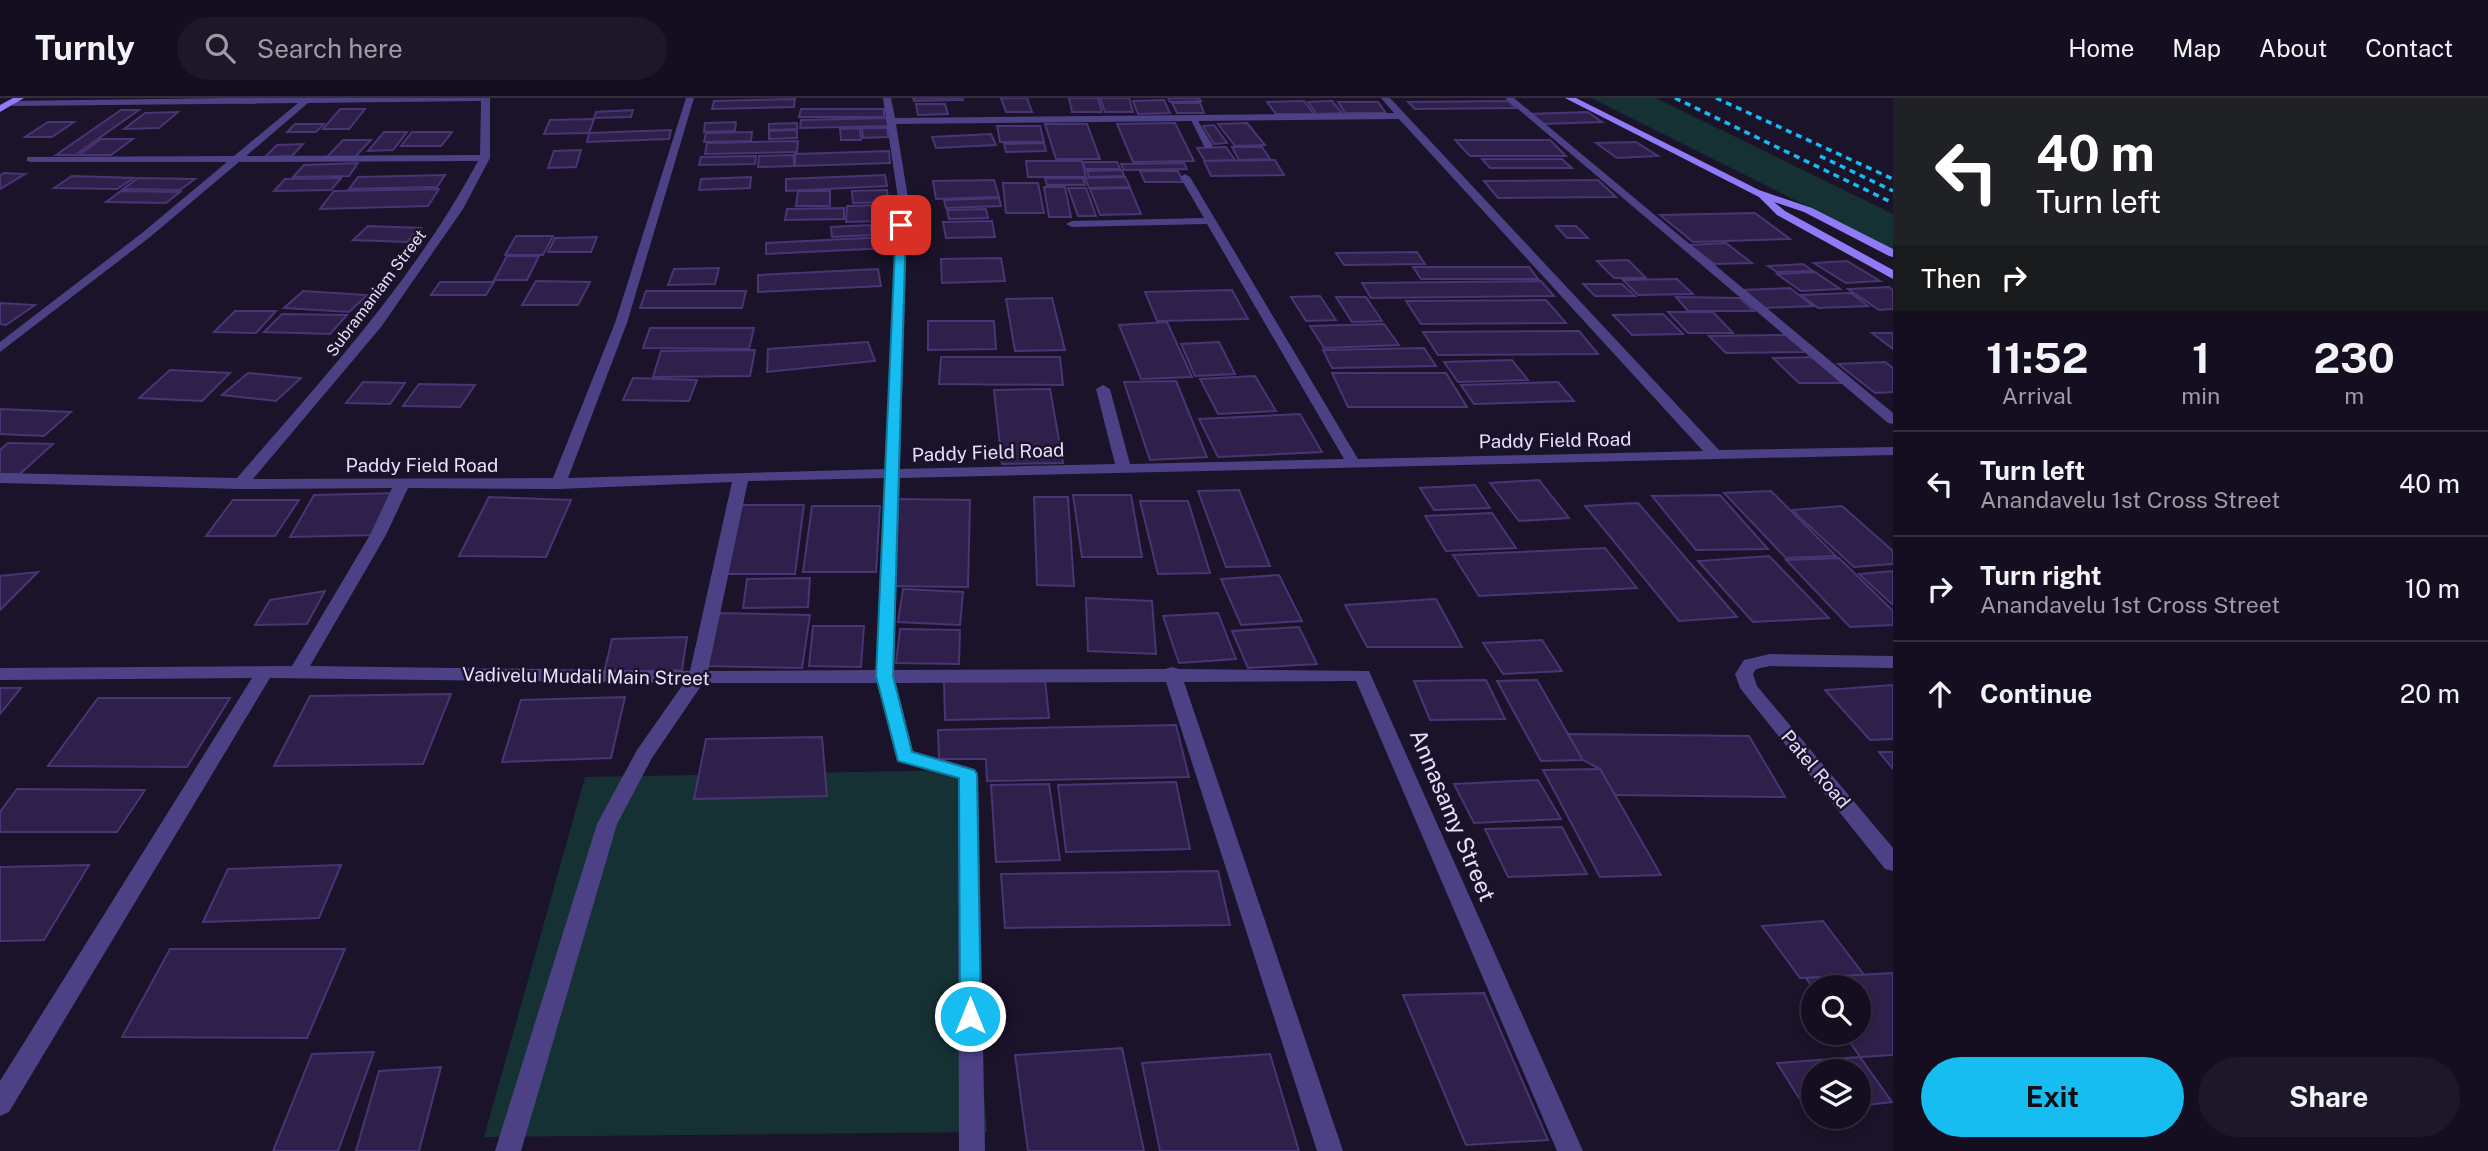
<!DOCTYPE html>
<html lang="en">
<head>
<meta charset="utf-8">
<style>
	body { margin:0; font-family:"Public Sans",sans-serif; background:#1d1729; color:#f1f3f6; height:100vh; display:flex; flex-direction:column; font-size:26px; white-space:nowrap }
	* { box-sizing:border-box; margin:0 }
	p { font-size:23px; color:#9d9ca5 }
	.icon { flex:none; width:38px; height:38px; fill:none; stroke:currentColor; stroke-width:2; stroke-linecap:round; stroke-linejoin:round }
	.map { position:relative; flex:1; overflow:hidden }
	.panel { display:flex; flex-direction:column; background:#140e20; width:595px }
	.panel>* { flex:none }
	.top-card { background:#202124; color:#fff; overflow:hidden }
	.fabs { position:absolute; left:1801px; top:877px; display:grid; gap:14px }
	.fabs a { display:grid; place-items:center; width:70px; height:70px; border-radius:50%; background:#140e20; box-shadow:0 4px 10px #0003,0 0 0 2px #332e3e; font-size:35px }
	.pin { position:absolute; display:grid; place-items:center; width:60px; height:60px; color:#fff; margin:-30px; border-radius:14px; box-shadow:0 4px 10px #0006 }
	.me { position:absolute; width:77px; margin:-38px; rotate:0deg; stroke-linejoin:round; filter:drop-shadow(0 0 5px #0008) }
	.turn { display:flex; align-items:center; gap:24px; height:147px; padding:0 28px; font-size:32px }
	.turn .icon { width:91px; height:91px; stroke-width:2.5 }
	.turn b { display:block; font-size:49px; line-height:60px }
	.then { display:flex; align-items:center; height:66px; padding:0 28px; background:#0003; gap:14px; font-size:26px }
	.eta { display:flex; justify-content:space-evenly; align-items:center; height:119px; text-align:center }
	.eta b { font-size:42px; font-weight:700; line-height:49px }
	.button { display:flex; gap:14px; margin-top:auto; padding:14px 28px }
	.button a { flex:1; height:80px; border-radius:42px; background:#17bcf0; color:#111; font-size:28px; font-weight:700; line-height:80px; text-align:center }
	.button a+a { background:#1d1729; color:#f1f3f6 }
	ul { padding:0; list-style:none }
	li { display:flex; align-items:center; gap:21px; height:105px; padding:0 28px; border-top:2px solid #332e3e }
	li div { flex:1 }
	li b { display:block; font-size:26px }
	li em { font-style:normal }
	header { display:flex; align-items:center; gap:42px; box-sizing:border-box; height:98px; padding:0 35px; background:#140e20; border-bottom:2px solid #332e3e }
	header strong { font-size:33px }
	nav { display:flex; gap:38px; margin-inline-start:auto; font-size:24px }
	.search { width:490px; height:63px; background:#1d1729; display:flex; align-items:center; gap:18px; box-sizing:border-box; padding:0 24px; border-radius:38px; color:#9d9ca5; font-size:26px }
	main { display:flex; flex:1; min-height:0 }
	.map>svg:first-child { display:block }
</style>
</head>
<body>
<header>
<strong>Turnly</strong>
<div class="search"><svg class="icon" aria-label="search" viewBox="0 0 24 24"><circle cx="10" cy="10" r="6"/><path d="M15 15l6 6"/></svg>Search here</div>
<nav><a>Home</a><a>Map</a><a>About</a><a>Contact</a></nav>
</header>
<main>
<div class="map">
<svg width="1893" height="1053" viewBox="0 0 1893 1053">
	<rect width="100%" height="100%" fill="#1a132a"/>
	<g fill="#163134">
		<path d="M1591 0H1656L1893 116V151Z"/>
		<path d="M959 672 987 1034 484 1039 585 679Z"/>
	</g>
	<g fill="#2e204a" stroke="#493474" stroke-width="2">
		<path d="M913 0H962L963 2 914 3Z"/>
		<path d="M1001 0H1027L1032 14H1006Z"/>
		<path d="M1069 0H1098L1102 14H1072Z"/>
		<path d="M1100 0H1129L1133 14H1105Z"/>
		<path d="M1168 0H1199L1201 3 1170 4Z"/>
		<path d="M795 1 794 9 712 11 714 3Z"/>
		<path d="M1164 2 1170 15 1138 16 1133 3Z"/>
		<path d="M1304 3 1314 16H1276L1267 4Z"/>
		<path d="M1332 3 1342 15 1317 16 1308 4Z"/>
		<path d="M1508 3 1516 10 1415 11 1408 4Z"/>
		<path d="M1338 4H1378L1386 15H1345Z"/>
		<path d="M1172 5H1200L1204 15H1177Z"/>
		<path d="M916 6H945L948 16 918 17Z"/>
		<path d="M340 11H365L349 31H323Z"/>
		<path d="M801 11H884V19H799Z"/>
		<path d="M121 12H139L75 57H56Z"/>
		<path d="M633 12 631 19 594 20 596 14Z"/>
		<path d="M178 14 159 30 124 31 145 15Z"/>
		<path d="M1588 14 1602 24 1543 26 1529 16Z"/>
		<path d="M887 20 888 28 800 30 801 22Z"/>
		<path d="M594 21 589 35 544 36 550 22Z"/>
		<path d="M48 24H74L52 39H25Z"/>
		<path d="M736 24 735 33 704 34 705 25Z"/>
		<path d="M797 25V31L769 32V26Z"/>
		<path d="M1175 25 1194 63 1133 64 1117 26Z"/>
		<path d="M1247 25 1265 47 1235 48 1218 26Z"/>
		<path d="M295 26H324L316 34H287Z"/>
		<path d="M1045 26H1087L1100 61H1056Z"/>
		<path d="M1214 27 1227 45 1214 46 1203 28Z"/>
		<path d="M997 28H1040L1044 44H1000Z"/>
		<path d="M860 30 861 42H841L840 31Z"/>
		<path d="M862 30H887L888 39 863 40Z"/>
		<path d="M671 32 669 41 587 44 589 35Z"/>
		<path d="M797 32V40L769 41V33Z"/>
		<path d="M384 34H407L393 52 368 53Z"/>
		<path d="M412 34H452L441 48H401Z"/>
		<path d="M752 34 751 43 704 44 706 35Z"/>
		<path d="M991 36 996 47 936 50 932 39Z"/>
		<path d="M101 41H133L111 57H79Z"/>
		<path d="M343 42H371L355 59H327Z"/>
		<path d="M1455 42H1550L1566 58H1470Z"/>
		<path d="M798 43 797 54 705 56 707 45Z"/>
		<path d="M1636 44 1658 58 1617 60 1596 45Z"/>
		<path d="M1044 45 1046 53 1006 54 1004 46Z"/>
		<path d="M303 46 292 58 265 59 277 47Z"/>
		<path d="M1226 49 1235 62 1205 63 1197 50Z"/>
		<path d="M1232 49H1262L1270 61 1239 62Z"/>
		<path d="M581 52 576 69 548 70 554 53Z"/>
		<path d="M889 53 890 65 795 68V56Z"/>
		<path d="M794 57V68L758 69 759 58Z"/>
		<path d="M756 58 755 66 699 67 701 59Z"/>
		<path d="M1482 61H1562L1572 70H1490Z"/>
		<path d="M1275 62 1284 77 1211 78 1204 63Z"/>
		<path d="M1026 63H1082L1086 79H1028Z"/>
		<path d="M1083 64H1117L1120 71H1085Z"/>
		<path d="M358 65 349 78 293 79 304 67Z"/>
		<path d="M1184 65 1187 71 1124 72 1121 66Z"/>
		<path d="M1122 72 1124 78 1089 79 1087 73Z"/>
		<path d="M1140 73H1178L1183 84H1145Z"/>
		<path d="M4 75 25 76 0 91V77Z"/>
		<path d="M445 77 437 89 349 91 358 79Z"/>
		<path d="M885 77 887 88 786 93V81Z"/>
		<path d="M72 78 134 80 117 91 54 90Z"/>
		<path d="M751 79 750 90 699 92 701 81Z"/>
		<path d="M1125 79 1130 89 1089 90 1085 80Z"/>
		<path d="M138 80 195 81 180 92 123 91Z"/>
		<path d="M341 80 331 92 274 93 285 81Z"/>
		<path d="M1045 80H1083L1085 87H1047Z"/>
		<path d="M994 82 999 99 936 101 933 83Z"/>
		<path d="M1598 82 1616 99 1498 100 1484 83Z"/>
		<path d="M1003 85H1038L1044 115H1006Z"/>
		<path d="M1044 89H1065L1071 119H1049Z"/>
		<path d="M1068 90H1086L1096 118H1078Z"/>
		<path d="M1130 90 1141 116 1100 117 1090 91Z"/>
		<path d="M439 91 428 108 320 111 334 93Z"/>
		<path d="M887 92 888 104 853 105 852 93Z"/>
		<path d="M121 93 180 94 166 105 106 104Z"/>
		<path d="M798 93H830V108H796Z"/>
		<path d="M999 100 1001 108 946 110 944 102Z"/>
		<path d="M885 107 886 123 846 124 847 108Z"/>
		<path d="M844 110V121L785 122 787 111Z"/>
		<path d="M986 111 988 120 949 121 947 112Z"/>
		<path d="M1755 115 1790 141 1693 144 1660 117Z"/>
		<path d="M992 123 995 139 946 140 943 124Z"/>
		<path d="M870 127 872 137 832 139 831 129Z"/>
		<path d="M368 128 421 130 407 144 353 142Z"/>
		<path d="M1556 128H1576L1588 140H1567Z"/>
		<path d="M516 138H553L543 157H505Z"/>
		<path d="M597 139 591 154H548L555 140Z"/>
		<path d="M886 139 888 150 766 156V145Z"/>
		<path d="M1726 145 1752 165 1715 166 1689 147Z"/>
		<path d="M1417 154 1425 166 1344 167 1336 155Z"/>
		<path d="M507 158H539L527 182H494Z"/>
		<path d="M1001 160 1005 183 942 185 941 161Z"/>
		<path d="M1628 162 1646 180H1614L1597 163Z"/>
		<path d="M1847 163 1880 183 1846 185 1814 165Z"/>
		<path d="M1803 166 1813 173 1777 174 1768 168Z"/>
		<path d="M1413 169H1529L1538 181H1421Z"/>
		<path d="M719 170 715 186 668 187 674 171Z"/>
		<path d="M878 171 881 188 758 194V177Z"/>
		<path d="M1815 174 1840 191 1801 193 1777 176Z"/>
		<path d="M1677 181 1693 196 1638 197 1623 182Z"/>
		<path d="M536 183 590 184 578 207H522Z"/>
		<path d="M1541 183 1554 198 1371 200 1362 185Z"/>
		<path d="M440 184H494L486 197H431Z"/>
		<path d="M1583 186H1622L1635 198H1595Z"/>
		<path d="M1889 189 1893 192V211L1879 212 1848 191Z"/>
		<path d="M1790 190 1813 208 1764 210 1742 192Z"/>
		<path d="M1232 192 1248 221 1157 223 1145 194Z"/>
		<path d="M303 193 367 197 349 214 284 210Z"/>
		<path d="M646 193H746L742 210H640Z"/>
		<path d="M1851 195 1868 208 1818 210 1801 197Z"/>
		<path d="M1320 198 1336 222 1306 223 1291 199Z"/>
		<path d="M1336 199H1366L1382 223 1352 224Z"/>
		<path d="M1676 199 1740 200 1754 213H1688Z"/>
		<path d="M1052 200 1065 252 1015 253 1006 201Z"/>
		<path d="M1546 202 1566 225 1421 226 1406 203Z"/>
		<path d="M0 205 35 207 6 227 0 226Z"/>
		<path d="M235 213H276L256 235 214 234Z"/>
		<path d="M1668 214H1713L1733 235H1688Z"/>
		<path d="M282 216 347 217 330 236 264 234Z"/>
		<path d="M1663 216 1683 236 1632 237 1613 217Z"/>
		<path d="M928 223H994L996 251 928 252Z"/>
		<path d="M1167 224 1192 279 1141 281 1119 227Z"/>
		<path d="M1384 226 1399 247 1324 250 1310 228Z"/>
		<path d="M650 230H754L749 251 643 250Z"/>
		<path d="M1579 233 1598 256 1438 257 1423 234Z"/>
		<path d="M1872 235H1893V251Z"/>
		<path d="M1790 237 1808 254 1726 255 1709 238Z"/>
		<path d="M868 244 875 263 767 274 768 251Z"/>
		<path d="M1219 244 1235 276 1195 278 1181 246Z"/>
		<path d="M1424 250 1436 268 1332 270 1323 252Z"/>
		<path d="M755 252 750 278 653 279 661 253Z"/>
		<path d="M941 259H1060L1063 287 939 286Z"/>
		<path d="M1815 259 1842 285H1799L1773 260Z"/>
		<path d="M1512 262 1528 282 1458 284 1444 264Z"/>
		<path d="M1885 264 1893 270V294L1875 295 1838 266Z"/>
		<path d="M170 272 230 275 202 303 139 300Z"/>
		<path d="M248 275 301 280 276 303 222 297Z"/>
		<path d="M1332 275H1446L1467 309H1348Z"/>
		<path d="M1255 278 1276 313 1218 316 1200 281Z"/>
		<path d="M633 280 697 282 689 303 623 302Z"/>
		<path d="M1176 283 1207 359 1150 362 1124 284Z"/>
		<path d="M363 284 405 285 390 306 346 305Z"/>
		<path d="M1558 284 1574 303 1474 306 1461 287Z"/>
		<path d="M419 286 475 287 460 309 403 308Z"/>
		<path d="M1050 291 1063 365 1002 366 994 292Z"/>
		<path d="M0 311 71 314 44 338 0 336Z"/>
		<path d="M1300 316 1322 354 1218 359 1199 321Z"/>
		<path d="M8 345 53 346 20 376H0V352Z"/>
		<path d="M1539 382 1569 420 1519 423 1490 385Z"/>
		<path d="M1475 387 1490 410 1434 412 1420 390Z"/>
		<path d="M1239 392 1270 468 1226 469 1198 393Z"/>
		<path d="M1771 393 1836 458 1786 460 1724 395Z"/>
		<path d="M399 395 378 437 290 439 314 397Z"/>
		<path d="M1073 397H1131L1142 459H1082Z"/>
		<path d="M1720 397 1768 451 1696 452 1652 398Z"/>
		<path d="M489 399 571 402 546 459 459 458Z"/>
		<path d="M1034 399H1068L1074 488 1037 487Z"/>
		<path d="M896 401 970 402 968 489 888 488Z"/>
		<path d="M233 402H299L275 438H206Z"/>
		<path d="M1140 403H1188L1210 475 1158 476Z"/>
		<path d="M1638 405 1737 519 1679 523 1585 408Z"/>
		<path d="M739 407H804L795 476H725Z"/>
		<path d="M812 408H880L876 474H803Z"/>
		<path d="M1842 408 1893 453V466L1854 469 1792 412Z"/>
		<path d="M1492 415 1516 450 1446 453 1425 418Z"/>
		<path d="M1605 450 1637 490 1479 498 1453 457Z"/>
		<path d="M1769 458 1829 520 1753 524 1698 463Z"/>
		<path d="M1839 460 1893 513V527L1850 529 1786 462Z"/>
		<path d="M1893 473V507L1859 476Z"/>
		<path d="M38 474 0 512V478Z"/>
		<path d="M1279 477 1302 523 1241 527 1221 481Z"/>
		<path d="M810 480 808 509 743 510 747 481Z"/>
		<path d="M903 491 963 494 960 527 898 524Z"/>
		<path d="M325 493 307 526 255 527 270 502Z"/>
		<path d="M1086 500 1152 503 1156 556 1088 553Z"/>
		<path d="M1436 501 1462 549H1367L1345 507Z"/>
		<path d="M718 515 810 517 802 570 704 568Z"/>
		<path d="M1218 515 1236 561 1179 565 1163 518Z"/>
		<path d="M813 528H864L861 569 809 568Z"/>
		<path d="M1299 529 1317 566 1248 570 1232 533Z"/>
		<path d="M900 531 960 532 959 566 896 565Z"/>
		<path d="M687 539 682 572 604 575 612 541Z"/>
		<path d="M1542 542 1562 573 1503 576 1483 545Z"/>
		<path d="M1045 581 1049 620 945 622 944 582Z"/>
		<path d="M1486 582 1505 621 1430 622 1414 583Z"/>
		<path d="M1537 582 1568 636 1583 662 1541 663 1497 583Z"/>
		<path d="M1893 587V641L1870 642 1825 592Z"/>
		<path d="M0 590H21L0 616Z"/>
		<path d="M451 596 423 666 274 668 310 598Z"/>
		<path d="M625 599 611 660 502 664 521 602Z"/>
		<path d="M98 600H230L187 669 48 668Z"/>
		<path d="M1176 627 1189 679 987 683 986 661H939L938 632Z"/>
		<path d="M1568 636 1749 638 1785 699 1615 697 1600 671 1583 662Z"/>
		<path d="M822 639 827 698 694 701 706 641Z"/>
		<path d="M1879 654H1893V671Z"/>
		<path d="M1600 671 1615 697 1661 777 1600 779 1543 672Z"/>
		<path d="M1538 682 1561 721 1474 725 1454 686Z"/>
		<path d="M1176 684 1190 751 1066 754 1058 687Z"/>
		<path d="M1049 686 1060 762 996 764 991 687Z"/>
		<path d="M17 691 145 692 117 734H0V714Z"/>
		<path d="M1562 729 1587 776 1508 779 1485 731Z"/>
		<path d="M89 767 44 842 0 843V769Z"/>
		<path d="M341 767 319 820 203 824 228 771Z"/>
		<path d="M1218 773 1230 827 1005 830 1001 776Z"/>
		<path d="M1823 823 1864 877 1800 880 1762 828Z"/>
		<path d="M170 851H345L307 940 122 939Z"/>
		<path d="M1893 875V957L1860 959 1843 934H1858V889L1813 890 1806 880Z"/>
		<path d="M1484 895 1548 1042 1466 1047 1403 897Z"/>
		<path d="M1122 950 1144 1053H1028L1015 957Z"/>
		<path d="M374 954 338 1053H273L312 956Z"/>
		<path d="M1270 956 1299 1053H1160L1142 965Z"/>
		<path d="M1860 959 1892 1004 1858 1008V973H1813V999L1799 1000 1777 965Z"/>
		<path d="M441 969 419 1053H356L379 973Z"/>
	</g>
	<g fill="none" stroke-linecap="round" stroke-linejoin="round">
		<path fill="#4d4186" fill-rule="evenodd" d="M1189 18H1195L1213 48 1211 50H1205Z"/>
		<g fill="#4d4186" fill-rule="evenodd">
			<path d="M229 0H490V60L463 111 381 229 253 381 553 380 615 225 686 0H694L627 225 568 380 885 371 898 100 883 0H891L895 20 1394 15 1381 0H1390L1719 352 1893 349V357L900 380 894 572 1165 571 1172 569 1179 571 1369 573 1583 1053H1557L1356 583 1184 584 1343 1053H1317L1166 584 896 585 913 653 975 671 978 676 985 1053H959L958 680 897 663 877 585H703L652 660 617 726 521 1053H495L597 726 637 652 684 585 270 580 9 1014 0 1018V983L252 580 0 582V570L292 568 370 437 392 390 240 391 0 385V375L237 380C324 279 415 181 478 63L239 64 150 139 0 254V244L142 135 227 64H31L27 63V59L234 58 298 5 12 8 9 3ZM481 3 480 57 246 58 308 5ZM1399 21 1703 353 1358 361 1190 79 1185 76 1180 79 1204 120 1072 123 1066 126 1072 129 1207 126 1344 361 1130 366 1110 291 1103 287 1096 291 1115 366 900 371 908 100 896 26ZM885 380 876 572 708 573 748 383ZM732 384 690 573 310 568 386 437 408 390 558 391Z"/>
			<path d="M1505 0H1514L1893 315V326L1888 325Z"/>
			<path d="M1770 556 1893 558V570L1770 568 1756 571 1753 576 1757 588 1893 750V773L1885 771 1740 590 1735 576 1744 562Z"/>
		</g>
		<g fill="#8f7bf6" fill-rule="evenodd">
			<path d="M13 0H24L0 14V7Z"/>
			<path d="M1565 0H1576L1759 92 1812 110 1893 151V159L1889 158 1804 114 1774 104 1785 113 1893 172V181L1777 117 1759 99Z"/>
		</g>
		<g stroke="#17bcf0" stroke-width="3.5" stroke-dasharray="6 5" stroke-linecap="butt">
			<path d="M1675 0 1893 105"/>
			<path d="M1716 0 1893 81"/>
			<path d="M1820 58 1893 93"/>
		</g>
	</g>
	<path fill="#17bcf0" stroke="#0f7a9c" stroke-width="2" d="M901 124 906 127 893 578 912 654 974 672 977 676 981 918 978 925 970 928 963 925 960 918 959 680 898 663 876 578 896 127Z"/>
	<g text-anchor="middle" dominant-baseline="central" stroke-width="5" stroke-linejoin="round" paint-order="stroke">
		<g font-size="16" fill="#e6defd" stroke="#1a132a">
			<text transform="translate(376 195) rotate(-53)">Subramaniam Street</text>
		</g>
		<g font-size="19" fill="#e6defd" stroke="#1a132a">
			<text transform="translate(1555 342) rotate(-1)">Paddy Field Road</text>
			<text transform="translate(988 354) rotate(-2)">Paddy Field Road</text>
			<text x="422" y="367">Paddy Field Road</text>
			<text transform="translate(586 578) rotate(1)">Vadivelu Mudali Main Street</text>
			<text transform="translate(1816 671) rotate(50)">Patel Road</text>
		</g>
		<g font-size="23" fill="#e6defd" stroke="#1a132a">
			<text transform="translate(1453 717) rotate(67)">Annasamy Street</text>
		</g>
	</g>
</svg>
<div class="fabs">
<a><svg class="icon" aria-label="search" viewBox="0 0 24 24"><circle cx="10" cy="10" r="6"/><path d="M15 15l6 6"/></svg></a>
<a><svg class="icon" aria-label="layers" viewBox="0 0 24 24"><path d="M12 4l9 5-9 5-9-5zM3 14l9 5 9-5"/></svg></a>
</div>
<div class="pin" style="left:901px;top:127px;background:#d93025"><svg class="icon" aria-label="arrive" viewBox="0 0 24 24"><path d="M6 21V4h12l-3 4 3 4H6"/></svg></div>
<svg class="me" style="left:970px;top:918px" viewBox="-20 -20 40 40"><circle r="17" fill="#17bcf0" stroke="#fff" stroke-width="3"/><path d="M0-11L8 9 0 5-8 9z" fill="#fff"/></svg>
</div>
<section class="panel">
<div class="top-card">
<div class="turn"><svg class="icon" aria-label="left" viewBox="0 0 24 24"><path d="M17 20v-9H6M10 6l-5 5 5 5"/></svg><div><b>40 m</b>Turn left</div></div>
<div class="then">Then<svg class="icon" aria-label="right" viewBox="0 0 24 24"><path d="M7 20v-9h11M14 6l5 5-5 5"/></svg></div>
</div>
<div class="eta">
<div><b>11:52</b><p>Arrival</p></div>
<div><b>1</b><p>min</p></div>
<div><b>230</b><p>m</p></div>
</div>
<ul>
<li><svg class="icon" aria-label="left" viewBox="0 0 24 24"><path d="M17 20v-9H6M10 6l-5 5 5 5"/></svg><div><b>Turn left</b><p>Anandavelu 1st Cross Street</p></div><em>40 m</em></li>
<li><svg class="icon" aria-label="right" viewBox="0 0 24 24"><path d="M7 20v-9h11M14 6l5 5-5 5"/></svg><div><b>Turn right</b><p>Anandavelu 1st Cross Street</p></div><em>10 m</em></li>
<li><svg class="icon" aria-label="ahead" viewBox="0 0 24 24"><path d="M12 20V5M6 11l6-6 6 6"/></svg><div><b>Continue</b></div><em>20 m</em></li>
</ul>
<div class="button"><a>Exit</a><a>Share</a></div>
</section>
</main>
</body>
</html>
